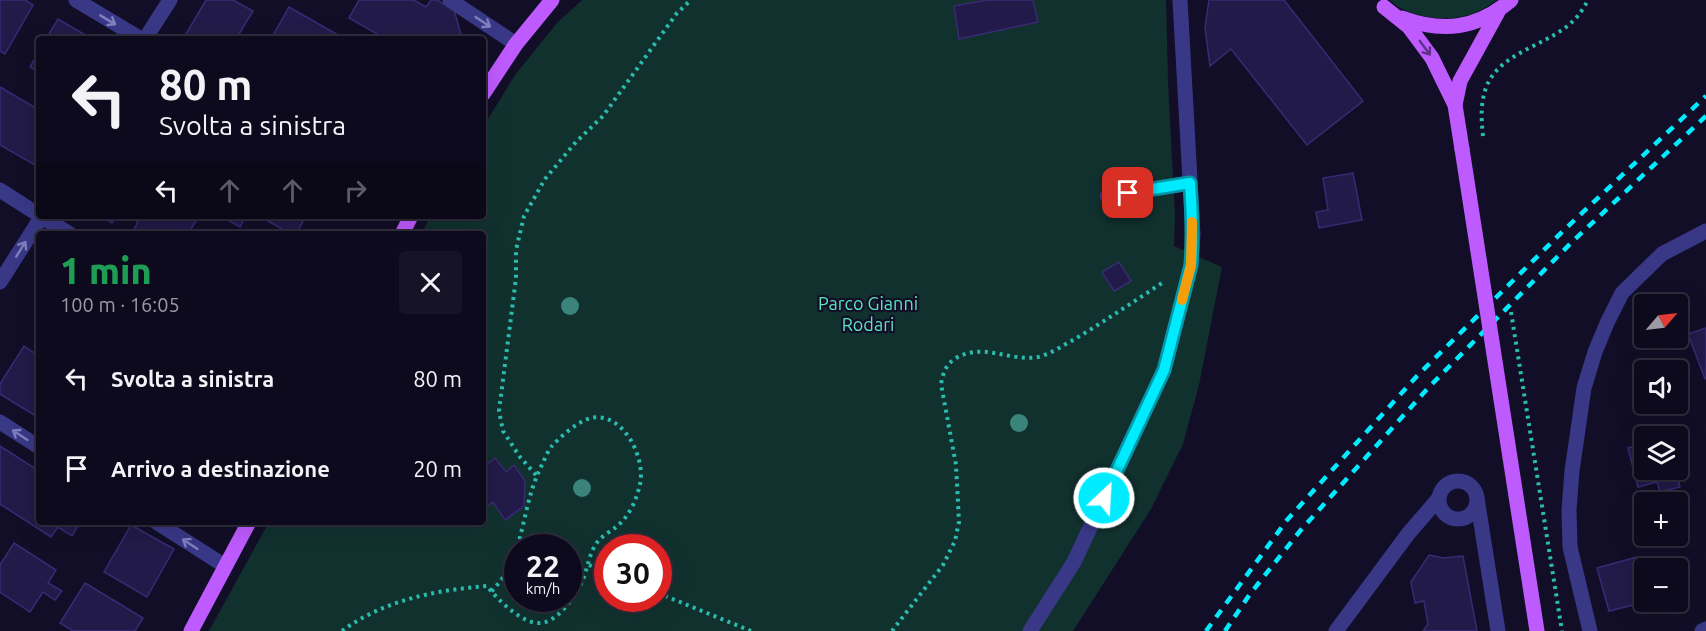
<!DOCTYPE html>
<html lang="it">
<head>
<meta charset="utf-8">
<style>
	body { margin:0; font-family:Ubuntu,sans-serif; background:#171326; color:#f1f3f6; height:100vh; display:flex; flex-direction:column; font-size:22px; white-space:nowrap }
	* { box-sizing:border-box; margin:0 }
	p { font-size:20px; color:#9b9aa4 }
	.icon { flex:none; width:33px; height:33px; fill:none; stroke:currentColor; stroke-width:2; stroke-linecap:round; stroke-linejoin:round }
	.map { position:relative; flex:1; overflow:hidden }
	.sheet { position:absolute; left:36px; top:231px; width:450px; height:294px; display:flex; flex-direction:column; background:#0e0a1d; border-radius:6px; box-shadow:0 6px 24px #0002,0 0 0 2px #2e2b3b }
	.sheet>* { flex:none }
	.guide { position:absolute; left:36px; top:36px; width:450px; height:183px; border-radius:6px; box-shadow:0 6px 24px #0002,0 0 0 2px #2e2b3b; background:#0e0a1d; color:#f1f3f6; overflow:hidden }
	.needle { width:39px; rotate:62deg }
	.controls { position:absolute; left:1634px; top:294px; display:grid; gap:12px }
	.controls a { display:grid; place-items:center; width:54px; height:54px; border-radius:6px; background:#0e0a1d; box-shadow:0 6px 24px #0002,0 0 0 2px #2e2b3b; font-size:30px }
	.speed { position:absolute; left:504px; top:534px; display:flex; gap:12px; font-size:30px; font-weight:700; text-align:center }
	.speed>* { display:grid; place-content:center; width:78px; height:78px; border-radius:50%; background:#0e0a1d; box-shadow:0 6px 24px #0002,0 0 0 2px #2e2b3b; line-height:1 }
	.speed small { font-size:15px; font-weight:400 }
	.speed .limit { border:9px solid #d22; background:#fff; color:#111 }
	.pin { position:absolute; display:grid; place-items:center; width:51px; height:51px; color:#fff; margin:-26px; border-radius:12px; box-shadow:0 3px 9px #0006 }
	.me { position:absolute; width:66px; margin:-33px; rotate:25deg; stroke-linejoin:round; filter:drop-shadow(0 0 4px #0008) }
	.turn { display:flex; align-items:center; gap:21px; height:126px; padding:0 24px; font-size:27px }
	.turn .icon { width:78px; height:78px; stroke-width:2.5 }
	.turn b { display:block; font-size:42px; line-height:51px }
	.lanes { display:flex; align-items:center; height:57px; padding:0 24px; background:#0003; justify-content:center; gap:30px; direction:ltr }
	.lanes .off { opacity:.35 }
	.round { display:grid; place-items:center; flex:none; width:63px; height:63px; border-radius:6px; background:#171326 }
	.overview { display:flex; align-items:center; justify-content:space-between; height:102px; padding:0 24px }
	h1 { font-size:36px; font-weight:800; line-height:45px; color:#1e9e55 }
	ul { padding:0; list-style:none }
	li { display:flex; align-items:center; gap:18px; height:90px; padding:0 24px }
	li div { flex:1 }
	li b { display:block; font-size:22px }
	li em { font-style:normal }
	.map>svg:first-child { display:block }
</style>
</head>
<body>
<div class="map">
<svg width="1706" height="631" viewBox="0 0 1706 631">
	<rect width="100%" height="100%" fill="#120e27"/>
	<g fill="#11312f" fill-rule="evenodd">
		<path d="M582 0H1166L1168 82 1175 216 1174 246 1222 267 1199 385 1183 444 1151 509 1073 631H209L269 522H483V234H421L431 216H483V127L515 75 557 23ZM518 548H568V598H518ZM608 548H658V598H608Z"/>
		<path d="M1390 0H1497C1489 5 1481 11 1472 14 1448 22 1409 19 1390 0Z"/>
	</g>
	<g fill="#221a48" stroke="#382b75" stroke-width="1.5">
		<path d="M0 0H25L33 5 5 54 0 51Z"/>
		<path d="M206 0H233L253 11 236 39H183Z"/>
		<path d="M359 0H414L426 7 431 0H437L454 10 462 38 386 39 349 18Z"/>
		<path d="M987 0H1033L1038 22 959 39 954 6Z"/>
		<path d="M1209 0H1284L1363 101 1307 145 1231 49 1210 66 1205 28Z"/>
		<path d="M289 7 345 39H271Z"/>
		<path d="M58 19 92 39H46Z"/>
		<path d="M39 52V72L30 67Z"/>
		<path d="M0 87 39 110V159L35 165 0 145Z"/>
		<path d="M1353 173 1362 220 1319 228 1316 212 1328 210 1323 178Z"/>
		<path d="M101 216H116L112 223Z"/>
		<path d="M128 216H192L197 219 188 234H134L132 233 138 222Z"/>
		<path d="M221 216H246L240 227Z"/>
		<path d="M259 216H306L296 234H291Z"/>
		<path d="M1119 262 1131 281 1114 291 1102 272Z"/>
		<path d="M1706 328V378L1705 379 1688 334Z"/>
		<path d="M24 346 39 356V418L0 394V384Z"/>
		<path d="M1644 444V470H1676L1680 487 1660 492 1657 482 1638 487 1628 448Z"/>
		<path d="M0 446 39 471V522H80L72 536 58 527 51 537 0 504Z"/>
		<path d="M495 458 506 472 514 465 525 481 524 506 505 520 493 502 483 509V467Z"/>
		<path d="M131 525 174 549 147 597 104 572Z"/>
		<path d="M14 543 56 570 48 583 62 591 55 600 43 592 30 612 0 592V565Z"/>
		<path d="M1429 555 1443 558 1463 556 1477 631H1423L1428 624 1424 601 1415 603 1411 582Z"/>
		<path d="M1637 557 1642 573 1644 572V602H1645L1609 611 1597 568Z"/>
		<path d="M85 583 143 618 135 631H73L60 623Z"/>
	</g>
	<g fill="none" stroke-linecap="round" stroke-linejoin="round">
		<g stroke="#2bbcb0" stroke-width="4" stroke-dasharray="3 4.5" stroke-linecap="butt">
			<path d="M1483 136C1481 118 1480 98 1489 81 1506 50 1552 44 1575 19 1580 14 1585 6 1588 0"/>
			<path d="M536 475 520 457 503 431 499 411 516 278V250L524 216 545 179 576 142 603 116 677 13 691 0"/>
			<path d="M589 565 608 574"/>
			<path d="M658 593 751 631"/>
			<path d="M342 631C384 600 436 590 487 586 497 599 523 625 541 623 559 621 574 597 582 582 587 571 589 554 596 544 601 536 610 532 616 527 629 517 637 499 640 484 646 458 623 411 591 418 578 421 560 437 551 447 548 451 545 458 543 463 526 494 525 530 512 562 507 574 499 583 491 592"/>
			<path d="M892 631 943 565 955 541 959 522 956 465 941 384C943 373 946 364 956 358 984 342 1009 362 1038 357 1051 354 1063 345 1075 339 1106 320 1135 301 1165 281"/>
		</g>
		<g stroke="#393887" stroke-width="15">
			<path d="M1107 196 1190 183"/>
			<path d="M1590 631 1570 547 1569 510 1572 471 1584 388 1595 352 1607 323 1622 293 1662 254 1706 231"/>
		</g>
		<g stroke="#393887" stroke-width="15">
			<path d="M76 0 141 39"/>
			<path d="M450 0 516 44"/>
			<path d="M145 39 170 0"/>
			<path d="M0 190 39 215"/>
			<path d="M40 216 70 234"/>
			<path d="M0 282 42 216"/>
			<path d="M0 422 39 447"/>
			<circle cx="1458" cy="500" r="19"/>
			<path d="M1477 498 1498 631"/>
			<path d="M156 522 225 566"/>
			<path d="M1030 631 1074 562 1164 370 1191 265 1193 234 1180 0"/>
			<path d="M1336 631 1408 534 1439 498"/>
			<path d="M1702 631 1706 629"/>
		</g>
		<g stroke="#be5bff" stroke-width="15">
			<path d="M1384 7 1409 27 1432 58 1455 105 1462 149"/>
			<path d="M1402 18C1443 33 1477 29 1511 0"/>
			<path d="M483 94 516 44 552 0"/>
			<path d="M1455 105 1460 81 1498 12"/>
			<path d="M402 234 411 216"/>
			<path d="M191 631 249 522"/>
		</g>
		<g stroke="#00ebff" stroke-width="4.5" stroke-dasharray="9 8" stroke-linecap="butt">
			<path d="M1206 631 1287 520 1417 376 1563 231 1706 96"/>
			<path d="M1225 631 1250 594 1300 531 1429 387 1573 241 1706 116"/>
		</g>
		<path stroke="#2bbcb0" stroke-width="4" stroke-dasharray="3 4.5" stroke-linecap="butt" d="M1511 312 1562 631"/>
		<path stroke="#be5bff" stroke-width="15" d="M1462 149 1537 631"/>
	</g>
	<g fill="#3a847b">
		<circle cx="570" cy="306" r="9"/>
		<circle cx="1019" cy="423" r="9"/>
		<circle cx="582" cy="488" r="9"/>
	</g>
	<defs><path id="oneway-shaft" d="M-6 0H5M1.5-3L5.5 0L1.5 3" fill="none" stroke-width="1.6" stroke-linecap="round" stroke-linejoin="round" transform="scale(1.5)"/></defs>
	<g stroke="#817ebd">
		<use href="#oneway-shaft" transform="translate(108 20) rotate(31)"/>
		<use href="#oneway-shaft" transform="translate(483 22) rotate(33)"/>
		<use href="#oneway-shaft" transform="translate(21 249) rotate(-58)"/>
		<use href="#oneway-shaft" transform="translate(20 435) rotate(-147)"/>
		<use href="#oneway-shaft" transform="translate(190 544) rotate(-147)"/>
	</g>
	<use stroke="#5f3188" href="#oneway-shaft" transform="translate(1425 48) rotate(54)"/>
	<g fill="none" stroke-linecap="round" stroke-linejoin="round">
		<g stroke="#0099a6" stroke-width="15">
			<path id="route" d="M1104 498 1164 370 1191 265C1193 237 1192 211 1190 183L1128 193"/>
		</g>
		<use href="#route" stroke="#00ebff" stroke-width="10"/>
		<path stroke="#f59e0b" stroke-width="10" d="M1182 300 1191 265 1192 222"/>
	</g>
	<g text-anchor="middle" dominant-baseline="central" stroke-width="4.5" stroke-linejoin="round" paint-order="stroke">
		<g font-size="18" fill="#5be4bf" stroke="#120e27">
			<text x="868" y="303">Parco Gianni<tspan x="868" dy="21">Rodari</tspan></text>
		</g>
	</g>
</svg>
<div class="controls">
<a><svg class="needle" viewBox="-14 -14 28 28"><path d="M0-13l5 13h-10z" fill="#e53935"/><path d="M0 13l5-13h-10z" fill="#9b9aa4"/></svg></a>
<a><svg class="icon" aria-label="sound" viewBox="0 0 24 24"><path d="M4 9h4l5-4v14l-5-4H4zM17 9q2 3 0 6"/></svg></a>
<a><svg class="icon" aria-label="layers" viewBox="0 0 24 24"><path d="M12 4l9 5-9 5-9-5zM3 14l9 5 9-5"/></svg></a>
<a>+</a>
<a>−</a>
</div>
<div class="speed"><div>22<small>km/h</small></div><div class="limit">30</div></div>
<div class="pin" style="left:1128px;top:193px;background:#d93025"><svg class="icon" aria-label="arrive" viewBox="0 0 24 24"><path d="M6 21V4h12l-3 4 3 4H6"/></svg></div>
<svg class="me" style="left:1104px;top:498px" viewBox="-20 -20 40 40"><circle r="17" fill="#00ebff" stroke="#fff" stroke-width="3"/><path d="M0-11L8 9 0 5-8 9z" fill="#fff"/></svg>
<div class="guide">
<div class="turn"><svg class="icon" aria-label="left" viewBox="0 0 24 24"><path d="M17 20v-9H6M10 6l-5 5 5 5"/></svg><div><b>80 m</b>Svolta a sinistra</div></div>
<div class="lanes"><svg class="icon" aria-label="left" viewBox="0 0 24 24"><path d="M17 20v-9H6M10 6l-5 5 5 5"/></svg><svg class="icon off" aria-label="ahead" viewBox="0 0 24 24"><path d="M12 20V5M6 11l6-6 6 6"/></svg><svg class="icon off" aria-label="ahead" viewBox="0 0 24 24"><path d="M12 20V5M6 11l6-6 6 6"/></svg><svg class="icon off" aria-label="right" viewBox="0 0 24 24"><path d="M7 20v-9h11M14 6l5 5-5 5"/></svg></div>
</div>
<section class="sheet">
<div class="overview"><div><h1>1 min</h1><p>100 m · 16:05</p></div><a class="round"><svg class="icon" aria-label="close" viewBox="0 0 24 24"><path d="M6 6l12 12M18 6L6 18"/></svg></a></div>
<ul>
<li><svg class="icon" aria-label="left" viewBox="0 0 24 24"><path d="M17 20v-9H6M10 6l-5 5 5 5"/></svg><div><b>Svolta a sinistra</b></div><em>80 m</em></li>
<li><svg class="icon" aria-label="arrive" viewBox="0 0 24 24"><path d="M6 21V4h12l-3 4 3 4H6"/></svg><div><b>Arrivo a destinazione</b></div><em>20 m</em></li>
</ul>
</section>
</div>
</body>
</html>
